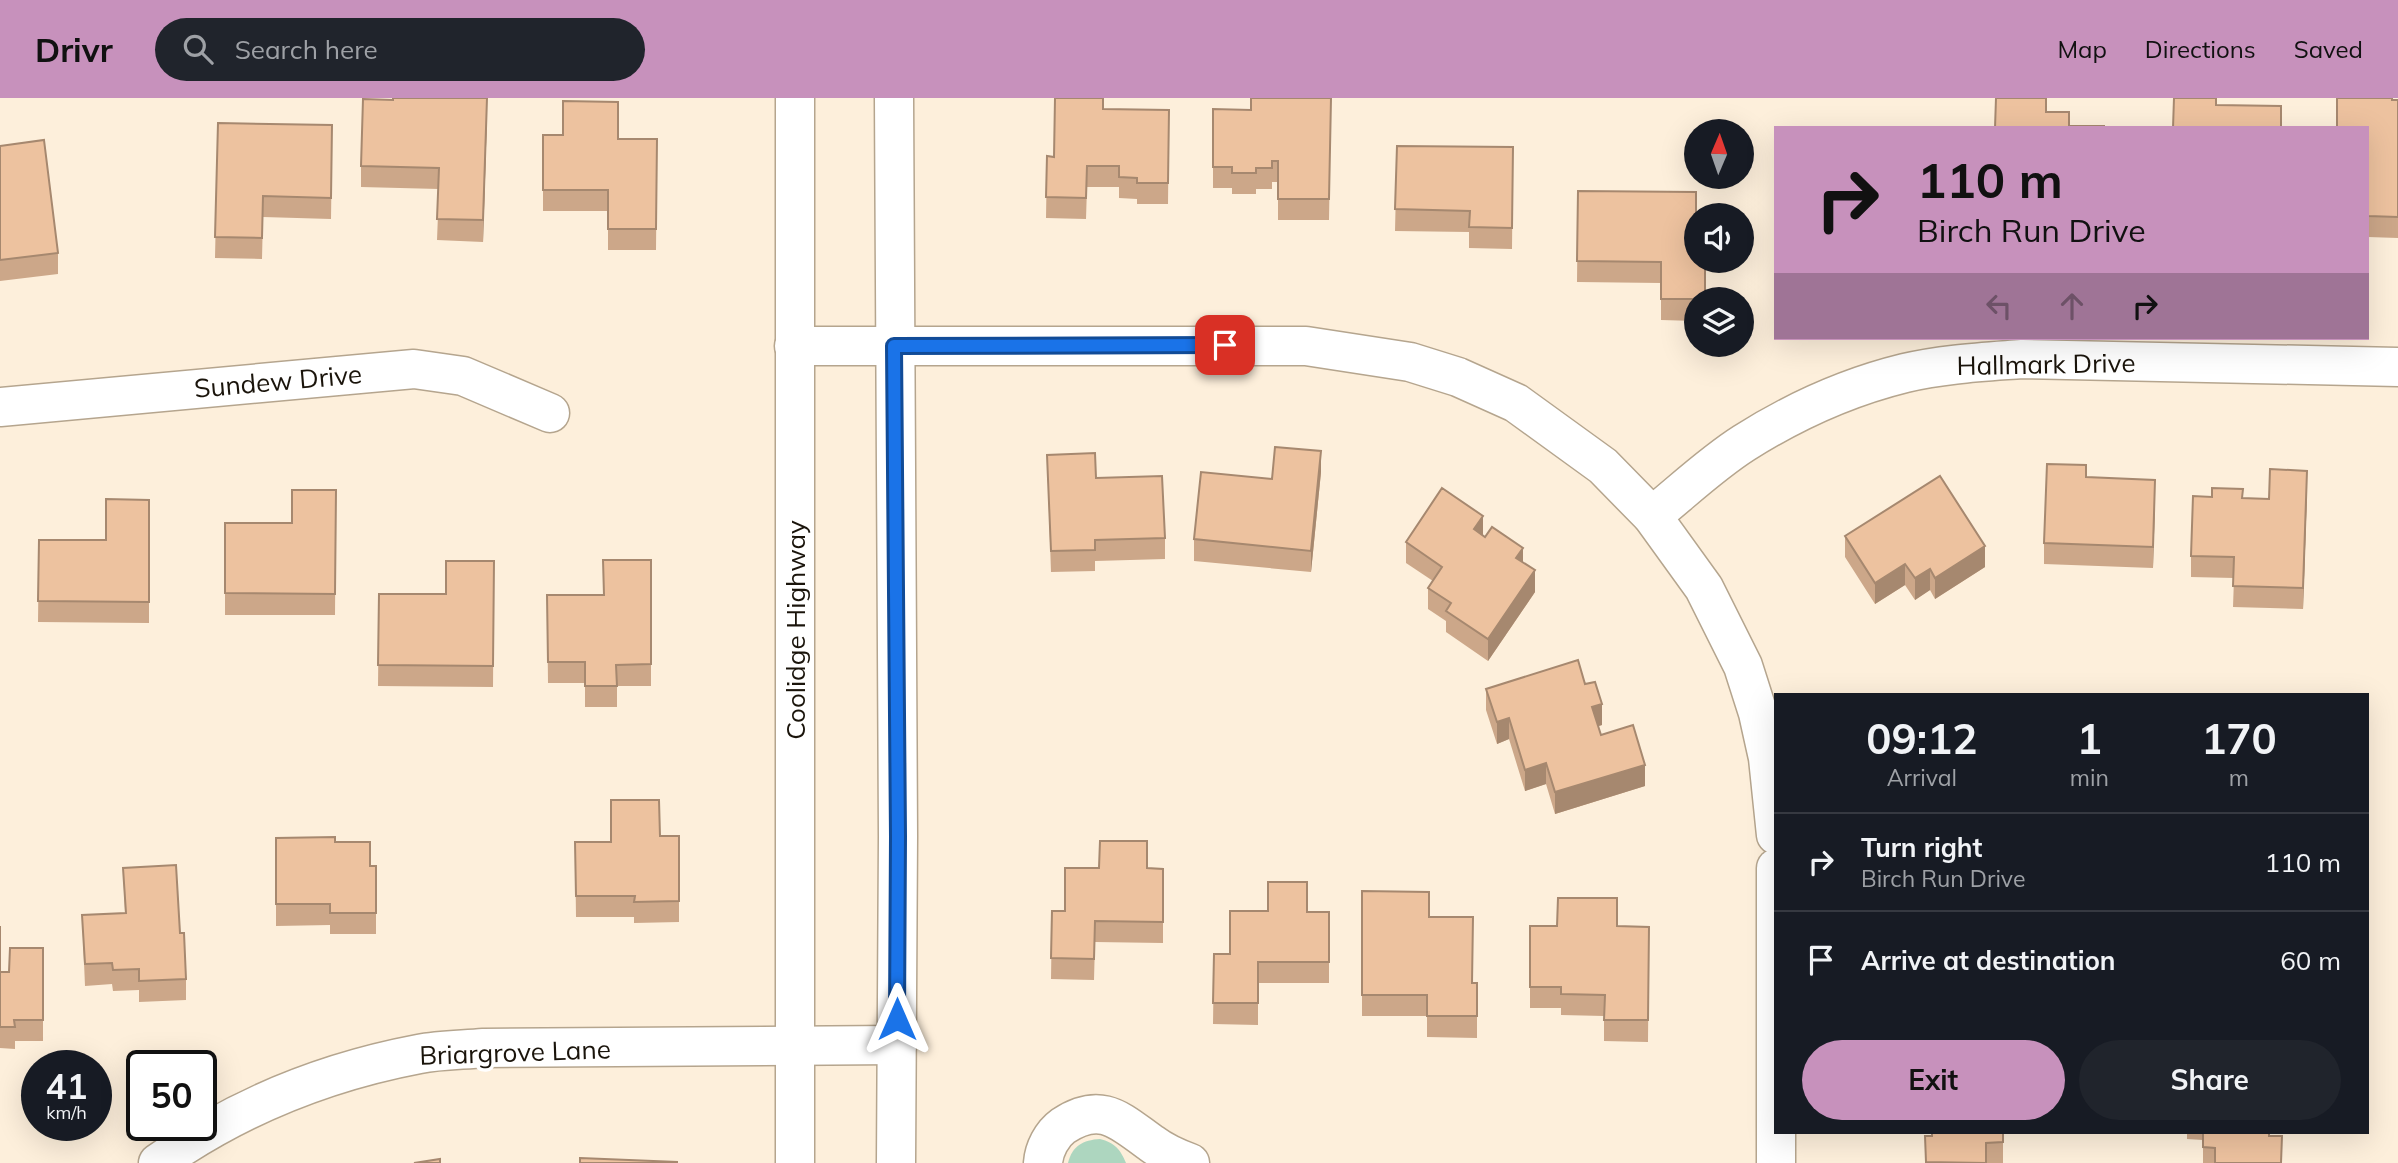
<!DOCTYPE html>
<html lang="en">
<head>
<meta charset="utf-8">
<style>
	body { margin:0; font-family:Mulish,sans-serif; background:#20242c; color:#f1f3f6; height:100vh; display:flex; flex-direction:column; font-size:26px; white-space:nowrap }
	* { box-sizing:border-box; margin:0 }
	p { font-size:23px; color:#9ea1a6 }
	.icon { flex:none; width:38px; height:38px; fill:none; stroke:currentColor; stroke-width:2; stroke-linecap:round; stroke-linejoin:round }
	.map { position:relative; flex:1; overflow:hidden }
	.drawer { position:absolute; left:1774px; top:595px; width:595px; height:441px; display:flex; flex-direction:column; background:#171b24; border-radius:0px; box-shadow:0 7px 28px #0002 }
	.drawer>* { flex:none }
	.hud { position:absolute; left:1774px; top:28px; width:595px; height:214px; border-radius:0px; box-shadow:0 7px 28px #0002; background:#c791bc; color:#111; overflow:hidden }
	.needle { width:46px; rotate:2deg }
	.fabs { position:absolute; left:1684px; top:21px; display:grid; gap:14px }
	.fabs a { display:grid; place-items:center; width:70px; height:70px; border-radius:50%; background:#171b24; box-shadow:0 7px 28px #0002; font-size:35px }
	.speed { position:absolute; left:21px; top:952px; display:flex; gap:14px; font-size:35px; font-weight:700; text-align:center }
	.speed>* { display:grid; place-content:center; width:91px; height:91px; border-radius:50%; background:#171b24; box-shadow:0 7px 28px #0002; line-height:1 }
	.speed small { font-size:18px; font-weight:400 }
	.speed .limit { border:4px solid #111; border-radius:10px; background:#fff; color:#111 }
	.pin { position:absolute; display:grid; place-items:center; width:60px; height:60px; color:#fff; margin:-30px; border-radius:14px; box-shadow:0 4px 10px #0006 }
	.me { position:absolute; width:77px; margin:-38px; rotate:0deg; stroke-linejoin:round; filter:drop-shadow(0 0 5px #0008) }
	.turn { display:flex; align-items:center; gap:24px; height:147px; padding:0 28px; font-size:32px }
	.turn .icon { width:91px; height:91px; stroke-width:2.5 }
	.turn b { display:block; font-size:49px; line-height:60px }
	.lanes { display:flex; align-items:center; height:66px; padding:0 28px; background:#0003; justify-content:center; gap:35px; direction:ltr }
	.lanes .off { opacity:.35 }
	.eta { display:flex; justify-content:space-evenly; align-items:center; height:119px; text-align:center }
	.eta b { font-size:42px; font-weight:700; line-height:49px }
	.cta { display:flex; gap:14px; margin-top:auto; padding:14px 28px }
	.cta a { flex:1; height:80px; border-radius:42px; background:#c791bc; color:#111; font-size:28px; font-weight:700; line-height:80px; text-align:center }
	.cta a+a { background:#20242c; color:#f1f3f6 }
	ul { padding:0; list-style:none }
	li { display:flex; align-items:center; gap:21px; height:98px; padding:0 28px; border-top:2px solid #363941 }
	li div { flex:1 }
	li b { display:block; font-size:26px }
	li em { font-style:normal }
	header { display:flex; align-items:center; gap:42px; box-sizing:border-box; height:98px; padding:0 35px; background:#c791bc; color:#111 }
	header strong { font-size:33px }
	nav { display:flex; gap:38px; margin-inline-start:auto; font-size:24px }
	.search { width:490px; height:63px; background:#20242c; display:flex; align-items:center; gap:18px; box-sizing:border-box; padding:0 24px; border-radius:38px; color:#9ea1a6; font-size:26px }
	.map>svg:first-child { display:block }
</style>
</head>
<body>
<header>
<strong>Drivr</strong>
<div class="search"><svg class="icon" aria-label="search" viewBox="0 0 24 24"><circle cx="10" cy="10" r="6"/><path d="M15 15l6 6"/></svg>Search here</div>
<nav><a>Map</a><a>Directions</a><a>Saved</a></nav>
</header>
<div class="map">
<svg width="2398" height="1065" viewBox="0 0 2398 1065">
	<rect width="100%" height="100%" fill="#fdefdb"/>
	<path fill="#add6bf" d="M1100 1041C1115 1045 1120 1051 1126 1065H1068C1072 1048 1083 1042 1100 1041Z"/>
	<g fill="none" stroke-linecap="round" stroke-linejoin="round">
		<g stroke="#b5a58e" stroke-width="41">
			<g id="street">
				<path d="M794 248H1306L1410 264 1458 279 1516 305 1603 368 1652 418 1704 490 1743 568 1758 615 1768 660 1776 737"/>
				<path d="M0 309 414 271 463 278 550 315"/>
				<path d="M1652 418C1682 394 1711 366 1744 345 1793 314 1848 289 1905 275 1943 266 1983 264 2022 261L2398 269"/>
				<path d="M158 1065C237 1009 324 974 419 956 440 952 463 952 484 950L897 947"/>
				<path d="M1043 1065C1044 1051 1052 1036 1063 1028 1102 1002 1121 1024 1151 1045 1163 1054 1176 1060 1190 1065"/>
				<path d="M1776 1065V770"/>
			</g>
		</g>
		<g stroke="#b5a58e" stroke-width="41">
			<g id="secondary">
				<path d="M894 0 898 738 896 1065"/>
				<path d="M795 1065V0"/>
			</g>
		</g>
		<use href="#street" stroke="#fff" stroke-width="38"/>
		<use href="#secondary" stroke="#fff" stroke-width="38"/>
	</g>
	<g fill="#cca789">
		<path d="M1331 0 1329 122H1278V84H1272V91H1256V96H1232V90H1213V11L1251 12Z"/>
		<path d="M2392 2H2398V140L2368 139V30Z"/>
		<path d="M1103 11 1169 12 1168 106H1137V101L1119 100V89H1087L1086 121 1046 120 1047 58 1054 59Z"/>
		<path d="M487 18 483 144 437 142 439 91 361 89V68Z"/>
		<path d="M218 25 332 48 331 121 263 119 262 161 215 160Z"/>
		<path d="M543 37 618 41H657L656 152H608V113H543Z"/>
		<path d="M0 48 58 155V176L0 183Z"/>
		<path d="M1397 48 1513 49 1512 151 1469 150V134L1395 133Z"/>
		<path d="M1578 93 1696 163V223L1661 222V185L1577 184Z"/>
		<path d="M1047 357 1096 380 1165 440V461L1095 463V473L1051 474Z"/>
		<path d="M1321 374 1311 474 1194 463V441L1272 381Z"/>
		<path d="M2086 379 2155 403 2153 470 2044 466V445Z"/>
		<path d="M336 392 335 517H225V425H292Z"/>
		<path d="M2307 394 2303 511 2233 509 2234 480 2191 479V458L2243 400 2269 401Z"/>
		<path d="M149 402V525L38 524 39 442H106Z"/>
		<path d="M1483 438 1523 465 1535 494 1488 563 1446 534V523L1428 511V490L1433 483 1406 465V444Z"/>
		<path d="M1845 438 1985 469 1935 501 1930 492 1915 502 1905 487 1875 506 1845 459Z"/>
		<path d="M651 462V588H617V609H585V585H548L547 497H603Z"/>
		<path d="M494 463 493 589 378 588 379 496H446Z"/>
		<path d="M1585 586 1602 627 1598 628 1601 637 1645 688 1555 716 1546 686 1525 693 1509 641 1497 646 1486 612V591Z"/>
		<path d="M660 738H679V824L634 825V819H576L575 744H611Z"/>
		<path d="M276 740 335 744 370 768H376V836H330V827L276 828Z"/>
		<path d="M123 770 180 835 186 881V902L139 904V892L113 893 112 886 85 888 82 817 125 815Z"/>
		<path d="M1147 770 1163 771V845L1095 844 1094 882 1051 881 1052 813H1065Z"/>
		<path d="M1362 793 1429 819 1472 885H1477V940L1427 939V918H1362Z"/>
		<path d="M1268 813 1329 814V885H1258V927L1213 926 1214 856H1230Z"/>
		<path d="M0 828V874H9L43 850V943H15V951L0 950Z"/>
		<path d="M1530 828 1649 829 1648 944 1604 943V918L1561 917V910H1530Z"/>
		<path d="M1899 1034H2018L2003 1035V1065H1925V1038H1932V1035L1899 1036Z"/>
		<path d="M2187 1034H2269V1038L2282 1065H2203V1042L2187 1041Z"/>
	</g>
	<g fill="#a6886f">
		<path d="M487 0V18L483 144V122Z"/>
		<path d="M1321 353V374L1311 474V453Z"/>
		<path d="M2307 373V394L2303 511V490Z"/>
		<path d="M2155 382V403L2153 470V449Z"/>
		<path d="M1483 418V439L1474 431Z"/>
		<path d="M1985 448V469L1935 501V480Z"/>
		<path d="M1523 450V471L1516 460Z"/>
		<path d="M1905 466V487L1875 506V485Z"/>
		<path d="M1930 471V492L1915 502V480Z"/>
		<path d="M1535 472V494L1488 563V541Z"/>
		<path d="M1602 606V627L1592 630V609Z"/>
		<path d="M1509 620V641L1497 646V624Z"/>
		<path d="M1546 665V686L1525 693V672Z"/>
		<path d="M1645 667V688L1555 716V694Z"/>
	</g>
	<g fill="#edc29f" stroke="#a6886f" stroke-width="2">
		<path d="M393 0H487L483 122 437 121 439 70 361 68 363 1 393 2Z"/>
		<path d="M1055 0H1103V11L1169 12 1168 85H1137V80L1119 79V68H1087L1086 100 1046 99 1047 58 1054 59Z"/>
		<path d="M1251 0H1331L1329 101H1278V63H1272V70H1256V75H1232V69H1213V11L1251 12Z"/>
		<path d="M1996 0H2046V14H2069V28H2104V30H1995Z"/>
		<path d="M2174 0H2216V7L2281 8V30H2173Z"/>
		<path d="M2337 0H2392V2H2398V119L2368 118V30H2337Z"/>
		<path d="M563 3 618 4V41H657L656 131H608V92H543V37H563Z"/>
		<path d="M218 25 332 27 331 100 263 98 262 140 215 139Z"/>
		<path d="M44 42 58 155 0 162V48Z"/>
		<path d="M1397 48 1513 49 1512 130 1469 129 1470 113 1395 111Z"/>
		<path d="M1578 93 1696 94V163H1705V201H1661V164L1577 163Z"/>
		<path d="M1275 349 1321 353 1311 453 1194 441 1201 374 1272 381Z"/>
		<path d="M1095 355 1096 380 1162 378 1165 440 1095 442V452L1051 453 1047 357Z"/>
		<path d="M2047 366 2086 367V379L2155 382 2153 449 2044 445Z"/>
		<path d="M2270 371 2307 373 2303 490 2233 488 2234 459 2191 458 2193 398 2212 399V390L2243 391 2242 400 2269 401Z"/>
		<path d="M1940 378 1985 448 1935 480 1930 471 1915 480 1905 466 1875 485 1845 438Z"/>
		<path d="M1442 390 1483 418 1474 431 1485 439 1492 429 1523 450 1516 460 1535 472 1488 541 1446 513 1451 505 1428 490 1442 469 1406 444Z"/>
		<path d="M292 392H336L335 496 225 495V425H292Z"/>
		<path d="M106 401 149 402V504L38 503 39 442H106Z"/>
		<path d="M603 462H651V566L616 567 617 588H585V564H548L547 497H604Z"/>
		<path d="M446 463H494L493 568 378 567 379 496H446Z"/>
		<path d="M1578 562 1585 586 1595 584 1602 606 1592 609 1601 637 1633 627 1645 667 1555 694 1546 665 1525 672 1509 620 1497 624 1486 591Z"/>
		<path d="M611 702H659L660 738H679V803L634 804 635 798H576L575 744H611Z"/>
		<path d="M335 739V744H370V768H376V815H330V806H276V740Z"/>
		<path d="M1100 743H1147V770L1163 771V824L1095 823 1094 861 1051 860 1052 813H1065V770H1099Z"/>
		<path d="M176 767 180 835H184L186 881 139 883V871L113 872 112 865 85 866 82 817 126 815 123 770Z"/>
		<path d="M1268 784H1307V814H1329V864H1258V905H1213L1214 856H1230V813H1268Z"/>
		<path d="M1362 793 1429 794V819H1473L1472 885H1477V918H1427V897H1362Z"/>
		<path d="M1558 800H1617V828L1649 829 1648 922H1604L1605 897 1561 896V889H1530V828H1557Z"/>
		<path d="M0 828V874H9L10 850H43V922H14L15 929H0Z"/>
		<path d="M1932 1034H2003V1044L1986 1045V1065L1926 1064 1925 1038H1932Z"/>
		<path d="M2203 1034H2269V1038H2282L2281 1065H2215V1050L2203 1049Z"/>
		<path d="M580 1060 677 1064V1065H580Z"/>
		<path d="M440 1061V1065H414Z"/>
	</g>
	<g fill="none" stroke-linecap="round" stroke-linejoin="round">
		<g stroke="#114b97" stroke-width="18">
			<path id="route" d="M897 921 898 738 894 248 1225 247"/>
		</g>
		<use href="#route" stroke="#1a73e8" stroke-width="12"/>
	</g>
	<g text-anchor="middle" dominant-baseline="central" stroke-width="7" stroke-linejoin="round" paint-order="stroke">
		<g font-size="26" fill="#1a140b" stroke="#fff">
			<text transform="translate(2046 266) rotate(-1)">Hallmark Drive</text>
			<text transform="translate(278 283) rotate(-5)">Sundew Drive</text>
			<text transform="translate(795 532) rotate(-90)">Coolidge Highway</text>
			<text transform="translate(515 954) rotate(-2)">Briargrove Lane</text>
		</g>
	</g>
</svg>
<div class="fabs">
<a><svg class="needle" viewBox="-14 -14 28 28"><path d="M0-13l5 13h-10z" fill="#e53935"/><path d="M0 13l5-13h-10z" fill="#9ea1a6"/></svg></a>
<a><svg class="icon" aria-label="sound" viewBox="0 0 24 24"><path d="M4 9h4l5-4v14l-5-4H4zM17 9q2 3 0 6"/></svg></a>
<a><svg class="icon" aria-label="layers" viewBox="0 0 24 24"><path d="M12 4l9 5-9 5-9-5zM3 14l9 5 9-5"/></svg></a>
</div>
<div class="speed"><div>41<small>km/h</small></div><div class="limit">50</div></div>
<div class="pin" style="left:1225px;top:247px;background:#d93025"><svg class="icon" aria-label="arrive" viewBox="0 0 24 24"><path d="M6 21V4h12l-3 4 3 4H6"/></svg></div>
<svg class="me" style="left:897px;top:921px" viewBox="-20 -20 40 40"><path d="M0-17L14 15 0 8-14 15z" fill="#1a73e8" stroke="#fff" stroke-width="4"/></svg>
<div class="hud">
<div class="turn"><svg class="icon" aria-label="right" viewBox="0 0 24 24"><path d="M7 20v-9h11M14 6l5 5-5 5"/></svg><div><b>110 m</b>Birch Run Drive</div></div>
<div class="lanes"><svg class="icon off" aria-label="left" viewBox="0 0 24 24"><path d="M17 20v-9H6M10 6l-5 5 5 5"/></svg><svg class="icon off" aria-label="ahead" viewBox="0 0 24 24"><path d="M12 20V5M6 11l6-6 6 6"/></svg><svg class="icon" aria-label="right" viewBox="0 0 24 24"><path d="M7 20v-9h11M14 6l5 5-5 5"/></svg></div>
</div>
<section class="drawer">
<div class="eta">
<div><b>09:12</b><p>Arrival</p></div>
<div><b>1</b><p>min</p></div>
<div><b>170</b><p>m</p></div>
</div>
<ul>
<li><svg class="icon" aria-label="right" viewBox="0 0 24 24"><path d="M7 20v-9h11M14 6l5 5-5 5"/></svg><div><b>Turn right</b><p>Birch Run Drive</p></div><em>110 m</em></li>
<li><svg class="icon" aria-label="arrive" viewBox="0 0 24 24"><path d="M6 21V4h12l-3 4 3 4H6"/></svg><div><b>Arrive at destination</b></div><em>60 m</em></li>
</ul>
<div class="cta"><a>Exit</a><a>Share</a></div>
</section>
</div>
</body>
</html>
